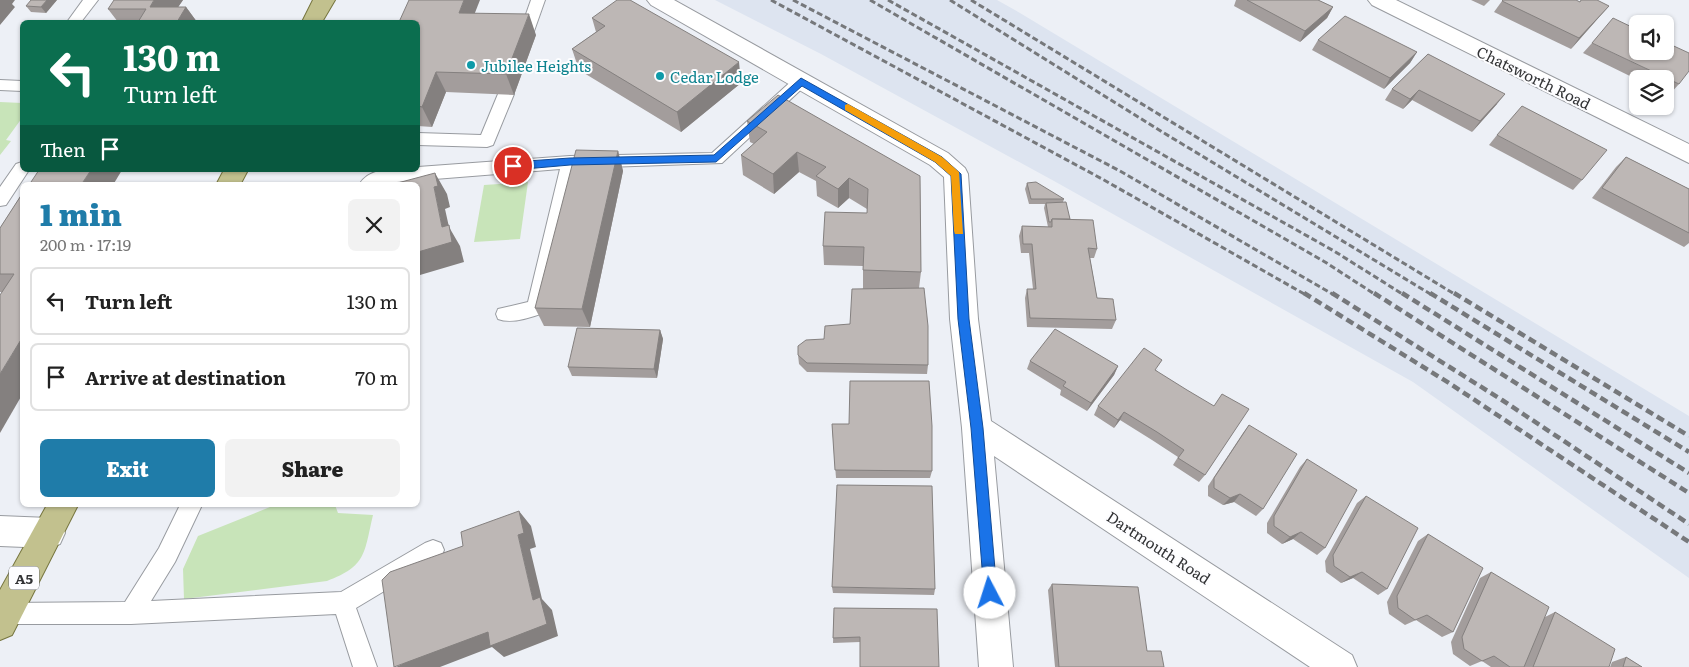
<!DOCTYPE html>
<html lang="en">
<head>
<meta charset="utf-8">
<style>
	body { margin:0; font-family:Literata,serif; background:#f2f2f2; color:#222; height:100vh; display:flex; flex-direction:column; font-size:19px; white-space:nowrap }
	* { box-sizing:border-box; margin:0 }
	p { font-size:16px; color:#767676 }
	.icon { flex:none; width:28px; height:28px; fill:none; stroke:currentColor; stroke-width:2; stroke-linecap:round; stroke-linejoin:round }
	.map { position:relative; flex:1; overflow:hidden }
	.details { position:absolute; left:20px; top:182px; width:400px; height:325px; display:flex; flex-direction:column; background:#fff; border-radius:8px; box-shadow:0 1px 4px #0004 }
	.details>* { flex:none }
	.banner { position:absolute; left:20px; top:20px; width:400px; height:152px; border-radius:8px; box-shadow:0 1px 4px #0004; background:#0b6e4f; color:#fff; overflow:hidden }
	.buttons { position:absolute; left:1629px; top:15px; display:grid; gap:10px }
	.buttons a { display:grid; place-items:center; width:45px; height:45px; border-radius:8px; background:#fff; box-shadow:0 1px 4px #0004; font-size:25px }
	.pin { position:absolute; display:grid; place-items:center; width:42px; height:42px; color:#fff; margin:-21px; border:2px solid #fff; border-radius:50%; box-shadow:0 1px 5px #0007 }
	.me { position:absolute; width:55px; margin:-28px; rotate:355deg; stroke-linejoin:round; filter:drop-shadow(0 0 4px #0008) }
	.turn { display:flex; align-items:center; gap:18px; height:105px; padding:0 20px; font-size:22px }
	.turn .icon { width:65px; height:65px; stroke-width:2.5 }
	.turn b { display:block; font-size:35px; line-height:42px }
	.then { display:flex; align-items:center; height:48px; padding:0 20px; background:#0003; gap:10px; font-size:19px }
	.round { display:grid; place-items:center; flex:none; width:52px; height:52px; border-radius:8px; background:#f2f2f2 }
	.head { display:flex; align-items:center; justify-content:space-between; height:85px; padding:0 20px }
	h1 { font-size:30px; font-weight:800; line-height:38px; color:#1f7ca9 }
	.cta { display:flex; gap:10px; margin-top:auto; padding:10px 20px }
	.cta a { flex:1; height:58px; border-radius:8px; background:#1f7ca9; color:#fff; font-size:20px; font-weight:800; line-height:58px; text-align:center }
	.cta a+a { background:#f2f2f2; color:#222 }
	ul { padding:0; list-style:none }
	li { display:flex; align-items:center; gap:15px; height:68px; margin:0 10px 8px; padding:0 10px; border:2px solid #e0e0e0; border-radius:8px }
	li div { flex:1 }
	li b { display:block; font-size:19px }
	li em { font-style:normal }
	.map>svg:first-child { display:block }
</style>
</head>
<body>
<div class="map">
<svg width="1689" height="667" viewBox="0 0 1689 667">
	<rect width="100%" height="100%" fill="#edf0f6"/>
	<path fill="#dde4f0" d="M715 0H997L1020 13 1689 416V578L1413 382 1054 181 821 54Z"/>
	<g fill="#c8e4b9">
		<path d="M0 102 22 103V118L6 140 11 141 0 155Z"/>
		<path d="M528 182 520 239 474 242 484 185Z"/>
		<path d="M275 505H335L338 513 373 515C364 553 367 566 327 581L184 599 183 569 198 536Z"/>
	</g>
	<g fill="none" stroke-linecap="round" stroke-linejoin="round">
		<g stroke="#989ba0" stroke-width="2">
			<g id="service">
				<path d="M83 0H98L81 22H67Z"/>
				<path d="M531 0H545L533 34 526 39 519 34Z"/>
				<path d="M801 76 806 77 809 81 806 85 722 163 577 168 545 308 543 313C530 318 511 324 498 319L496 314 498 309 528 302 560 169 359 185C370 165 399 170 418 170V167L570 156 712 153 796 77Z"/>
				<path d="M0 80 22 81V91L0 90Z"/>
				<path d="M506 89 512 90 514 94 493 145 487 147 418 145V133L481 135 498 94 500 90Z"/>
				<path d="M22 162V170H29L6 205 0 206V187L16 164Z"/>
				<path d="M180 505H202L175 562 151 601 341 592 425 543 433 540 441 543 444 550 441 557 356 608 377 667H353L336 614 131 624H0V604L4 603 125 602 159 548Z"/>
			</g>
		</g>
		<g stroke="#989ba0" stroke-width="2">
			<g id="minor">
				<path d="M647 0H674L948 153 965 168 968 174 978 319 991 421 1352 655 1357 667H1310L994 456 1013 667H979L962 428 950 319 944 177 930 165 651 5Z"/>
				<path d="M1368 0H1396L1689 144V163L1372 5Z"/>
				<path d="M0 516 49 518 60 522 65 533 60 544 49 548 0 546Z"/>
			</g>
		</g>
		<g stroke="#76753e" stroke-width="2">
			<g id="primary">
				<path d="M313 0H335L322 22H302Z"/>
				<path d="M224 170H248L240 185H216Z"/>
				<path d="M47 505H78L12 635 0 640V590Z"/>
			</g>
		</g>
		<use href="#service" fill="#fff" fill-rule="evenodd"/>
		<use href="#minor" fill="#fff" fill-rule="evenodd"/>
		<use href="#primary" fill="#c2c18e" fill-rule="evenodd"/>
		<g stroke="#76787b" stroke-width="3" stroke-dasharray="6 3" stroke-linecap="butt">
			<path d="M771 0 1104 180 1306 295"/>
			<path d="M793 0 1120 171 1334 295"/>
			<path d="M870 0 1325 262 1376 295"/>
			<path d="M888 0 1334 251 1404 295"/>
			<path d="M950 0 1164 133 1432 295"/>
			<path d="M971 0 1456 295"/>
		</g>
		<g stroke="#76787b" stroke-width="4.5" stroke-dasharray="8 4.5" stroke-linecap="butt">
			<path d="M1304 293 1449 383 1689 542"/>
			<path d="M1332 293 1502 400 1689 524"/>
			<path d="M1374 293 1689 493"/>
			<path d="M1402 293 1689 473"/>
			<path d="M1430 293 1689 452"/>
			<path d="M1454 293 1689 436"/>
		</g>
	</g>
	<g fill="#a39d9c">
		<path d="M57 0 46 13 31 12 26 6Z"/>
		<path d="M183 0 178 7H186L197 22H118L108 9Z"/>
		<path d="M1236 0H1318L1333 7 1327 18 1300 42 1234 6Z"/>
		<path d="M1471 0H1490L1484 6Z"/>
		<path d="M1502 1 1580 2 1609 6 1571 49 1494 12Z"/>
		<path d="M475 13 536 35 514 95 446 92 432 127 418 126V22Z"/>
		<path d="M592 18 741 83 681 132 579 70 572 49 596 32Z"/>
		<path d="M1318 40 1417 52 1410 63 1384 89 1312 50Z"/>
		<path d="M1592 43 1679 84 1669 95 1665 93V79H1638V80L1583 53Z"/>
		<path d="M1428 54 1497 104 1472 132 1412 100 1403 109 1385 100 1392 89Z"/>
		<path d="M747 121 920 176 921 272 919 288 928 365 927 374 807 372 799 364 798 355 824 339 850 324 863 288V266L824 265 823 246 867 213V209L849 198 838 208 817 196 816 181 799 172 774 194 743 175 741 155 754 144 750 142Z"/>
		<path d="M1497 135 1582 180 1573 190 1489 145Z"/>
		<path d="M618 151 623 171 590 327 544 326 535 308Z"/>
		<path d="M1626 157 1689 189V243L1684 247 1592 198 1616 167Z"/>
		<path d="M1027 183 1064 199 1063 202 1070 219 1097 249 1094 258H1090L1097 298 1116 320 1112 329 1027 327 1025 298 1027 289H1033L1029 253H1021L1019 236 1022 226 1048 227 1044 208 1045 204H1029L1025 189Z"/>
		<path d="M22 194V395L2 292H0V228Z"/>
		<path d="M660 330 663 339 657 378 572 376 568 367Z"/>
		<path d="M1030 361 1118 366 1114 375 1087 411 1060 395 1061 390 1027 369Z"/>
		<path d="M1158 369 1156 371 1205 475 1199 482 1173 465 1178 457 1152 440 1120 420 1114 428 1094 415 1098 406Z"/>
		<path d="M832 424 932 471 930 478H836Z"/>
		<path d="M1249 425 1263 509 1256 516 1234 502 1223 505 1208 496V486L1243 433Z"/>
		<path d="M1307 459 1325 548 1317 555 1293 539 1282 544 1267 533V523L1300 467Z"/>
		<path d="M1366 496 1387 589 1378 595 1353 578 1341 583 1326 572 1325 561 1357 503Z"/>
		<path d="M1428 534 1453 632 1442 637 1416 620 1405 625 1389 614 1387 602 1418 541Z"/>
		<path d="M1491 572 1545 617 1555 612 1609 667H1491L1482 661 1470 666 1453 654 1451 642 1480 578Z"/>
		<path d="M1052 584 1147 651 1164 667H1055L1048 590Z"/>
		<path d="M832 587 935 589 934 595 833 593Z"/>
		<path d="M834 608 939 667 860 642 833 643Z"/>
		<path d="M1626 657 1642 667H1610L1612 662Z"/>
	</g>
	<g fill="#84807f">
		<path d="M0 0H15L12 4 15 7 0 25Z"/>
		<path d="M47 0H57L46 13 41 7Z"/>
		<path d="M154 0H183L168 22 150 7Z"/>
		<path d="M464 0H480L467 33 459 13Z"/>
		<path d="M1609 6 1600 16 1571 49 1579 38Z"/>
		<path d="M186 7 197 22H177Z"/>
		<path d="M1333 7 1327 18 1300 42 1305 31Z"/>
		<path d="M529 14 536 35 514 95 506 74Z"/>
		<path d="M1417 52 1410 63 1384 89 1390 78Z"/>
		<path d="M739 62 741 83 681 132 677 112Z"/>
		<path d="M436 72 446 92 432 127 422 107Z"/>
		<path d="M1419 90 1412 100 1403 109 1410 99Z"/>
		<path d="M1505 94 1497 104 1472 132 1480 121Z"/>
		<path d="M618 151 623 171 590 327 582 309Z"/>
		<path d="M797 152 799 172 774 194 773 174Z"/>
		<path d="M91 170H122L113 185H81Z"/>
		<path d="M435 173 447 194 450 207 445 209 449 227 460 246 464 262 420 275 418 270V252L442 227 434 187Z"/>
		<path d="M849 178V198L838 208V189Z"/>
		<path d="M660 330 663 339 657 378 654 369Z"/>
		<path d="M22 338V395L0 433V374Z"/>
		<path d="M1118 366 1114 375 1087 411 1091 403Z"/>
		<path d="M1124 412 1120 420 1114 428 1118 420Z"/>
		<path d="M1240 494 1234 502 1223 505 1230 498Z"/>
		<path d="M519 511 531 526 536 547 530 549 542 599 552 610 558 636 504 657 492 647 440 667H396L533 600 518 535Z"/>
		<path d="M1301 532 1293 539 1282 544 1290 537Z"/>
		<path d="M1362 572 1353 578 1341 583 1350 577Z"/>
	</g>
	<g fill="#bdb7b5" stroke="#84807f">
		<path d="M31 0H47L41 7 26 6Z"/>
		<path d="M114 0H154L150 7H186L177 22H138L146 9H108Z"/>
		<path d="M409 0H464L459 13 529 14 506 74 436 72 422 107 418 106V22H399Z"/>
		<path d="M617 0H630L739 62 677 112 572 49 605 26 592 18Z"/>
		<path d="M1247 0H1318L1333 7 1305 31Z"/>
		<path d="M1503 0H1576L1580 2 1581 0H1597L1609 6 1579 38 1502 1Z"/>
		<path d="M1345 16 1417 52 1390 78 1318 40Z"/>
		<path d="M1613 18 1638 30V51H1665V42L1689 53V71L1679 84 1592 43Z"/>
		<path d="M1428 54 1505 94 1480 121 1419 90 1410 99 1392 89Z"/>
		<path d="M778 95 920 176 921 272 863 270 864 247 823 246 825 212 867 213 868 189 849 178 838 189 816 176 826 167 797 152 773 174 741 155 767 132 747 121Z"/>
		<path d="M1522 106 1607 150 1582 180 1497 135Z"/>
		<path d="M576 150 618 151 582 309 535 308Z"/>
		<path d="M1626 157 1689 189V233L1602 188Z"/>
		<path d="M39 170H91L81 185H29Z"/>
		<path d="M435 173 438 186 434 187 442 227 449 225 452 242 418 252V185H390Z"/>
		<path d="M1036 182 1064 199H1031L1027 183Z"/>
		<path d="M22 194V338L0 374V295L14 274H0V228Z"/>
		<path d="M1066 202 1070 219H1052L1051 222H1049L1046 203Z"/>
		<path d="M1052 219 1093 220 1097 249 1088 248 1097 298 1113 299 1116 320 1030 318 1027 289H1036L1032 244H1023L1022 226 1052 227Z"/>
		<path d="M924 288 928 326V365L807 363 798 355V346L806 340 824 339 825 326 850 324 852 289Z"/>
		<path d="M577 328 660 330 654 369 568 367Z"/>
		<path d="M1055 329 1118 366 1091 403 1063 386 1066 382 1030 361Z"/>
		<path d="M1144 348 1162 360 1155 370 1187 390 1214 406 1222 394 1249 409 1205 475 1178 458 1184 450 1157 432 1124 412 1118 420 1098 406Z"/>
		<path d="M850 381H929L932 426V471L835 470 832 424H849Z"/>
		<path d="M1249 425 1297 454 1263 509 1240 494 1230 498 1214 488V478Z"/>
		<path d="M1307 459 1357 490 1325 548 1301 532 1290 537 1274 526V516Z"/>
		<path d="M837 485 932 486 935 589 832 587Z"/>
		<path d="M1366 496 1418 528 1387 589 1362 572 1350 577 1334 566 1333 555Z"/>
		<path d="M519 511 524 533 518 535 533 600 540 597 547 624 490 646 488 632 394 667 382 580 390 572 463 546 461 532Z"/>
		<path d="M1428 534 1483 568 1453 632 1427 615 1415 620 1398 608 1397 596Z"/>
		<path d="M1491 572 1549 607 1524 667H1510L1494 656 1482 661 1464 649 1462 637Z"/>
		<path d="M1052 584 1138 587 1147 651H1161L1164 667H1059Z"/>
		<path d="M834 608 937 609 939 667H860V637L833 638Z"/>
		<path d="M1555 612 1615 649 1609 667H1533Z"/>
		<path d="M1626 657 1642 667H1623Z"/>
	</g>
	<path fill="#1a73e8" stroke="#114b97" d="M801 78 942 157 961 174 969 319 983 428 997 593 995 598 990 600 986 598 984 593 971 428 958 319 951 176 935 162 802 86 716 162 570 165 513 170 508 166 513 162 570 158 714 155Z"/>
	<path fill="#f59e0b" d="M848 104 942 157 959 172 963 234H955L954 231 951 176 935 162 845 110V105Z"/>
	<g fill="#0f9aa8" stroke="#fdfdff" stroke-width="2">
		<circle cx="471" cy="65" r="5"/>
		<circle cx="660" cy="76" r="5"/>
	</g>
	<g text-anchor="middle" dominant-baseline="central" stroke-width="4" stroke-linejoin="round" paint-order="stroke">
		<rect fill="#fdfdff" stroke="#6f7072" stroke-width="1" x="9" y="566.5" width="30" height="23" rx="4"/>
		<g font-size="14" font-weight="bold" fill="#323335">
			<text x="24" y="578">A5</text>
		</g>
		<g font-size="15" fill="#0d838f" stroke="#fdfdff" text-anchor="start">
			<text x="481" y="65">Jubilee Heights</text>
			<text x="670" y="76">Cedar Lodge</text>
		</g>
		<g font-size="15" fill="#323335" stroke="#fdfdff">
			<text transform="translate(1534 77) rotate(26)">Chatsworth Road</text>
			<text transform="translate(1159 547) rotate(33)">Dartmouth Road</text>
		</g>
	</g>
</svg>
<div class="buttons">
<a><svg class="icon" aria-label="sound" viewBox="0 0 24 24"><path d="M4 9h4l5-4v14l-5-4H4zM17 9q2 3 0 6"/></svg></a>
<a><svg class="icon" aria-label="layers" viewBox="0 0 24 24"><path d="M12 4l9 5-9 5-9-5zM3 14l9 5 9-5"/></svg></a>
</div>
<div class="pin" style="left:513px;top:166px;background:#d93025"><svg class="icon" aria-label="arrive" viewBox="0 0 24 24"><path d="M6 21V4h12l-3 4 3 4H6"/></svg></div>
<svg class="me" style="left:990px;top:593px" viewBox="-20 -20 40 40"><circle r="19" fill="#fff"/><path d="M0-13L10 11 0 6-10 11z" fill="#1a73e8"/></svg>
<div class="banner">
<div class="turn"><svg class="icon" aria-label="left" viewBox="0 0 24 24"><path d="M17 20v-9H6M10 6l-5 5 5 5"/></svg><div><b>130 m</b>Turn left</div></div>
<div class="then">Then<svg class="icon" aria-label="arrive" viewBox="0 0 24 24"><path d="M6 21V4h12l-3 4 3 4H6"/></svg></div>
</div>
<section class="details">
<div class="head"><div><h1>1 min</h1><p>200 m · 17:19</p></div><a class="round"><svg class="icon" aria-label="close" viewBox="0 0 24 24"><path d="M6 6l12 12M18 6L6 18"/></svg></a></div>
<ul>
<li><svg class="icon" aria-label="left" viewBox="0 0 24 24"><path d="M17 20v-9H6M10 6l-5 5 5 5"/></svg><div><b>Turn left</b></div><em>130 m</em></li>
<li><svg class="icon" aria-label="arrive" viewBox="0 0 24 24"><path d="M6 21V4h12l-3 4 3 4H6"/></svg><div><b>Arrive at destination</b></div><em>70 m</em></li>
</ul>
<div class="cta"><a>Exit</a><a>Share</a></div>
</section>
</div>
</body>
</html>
